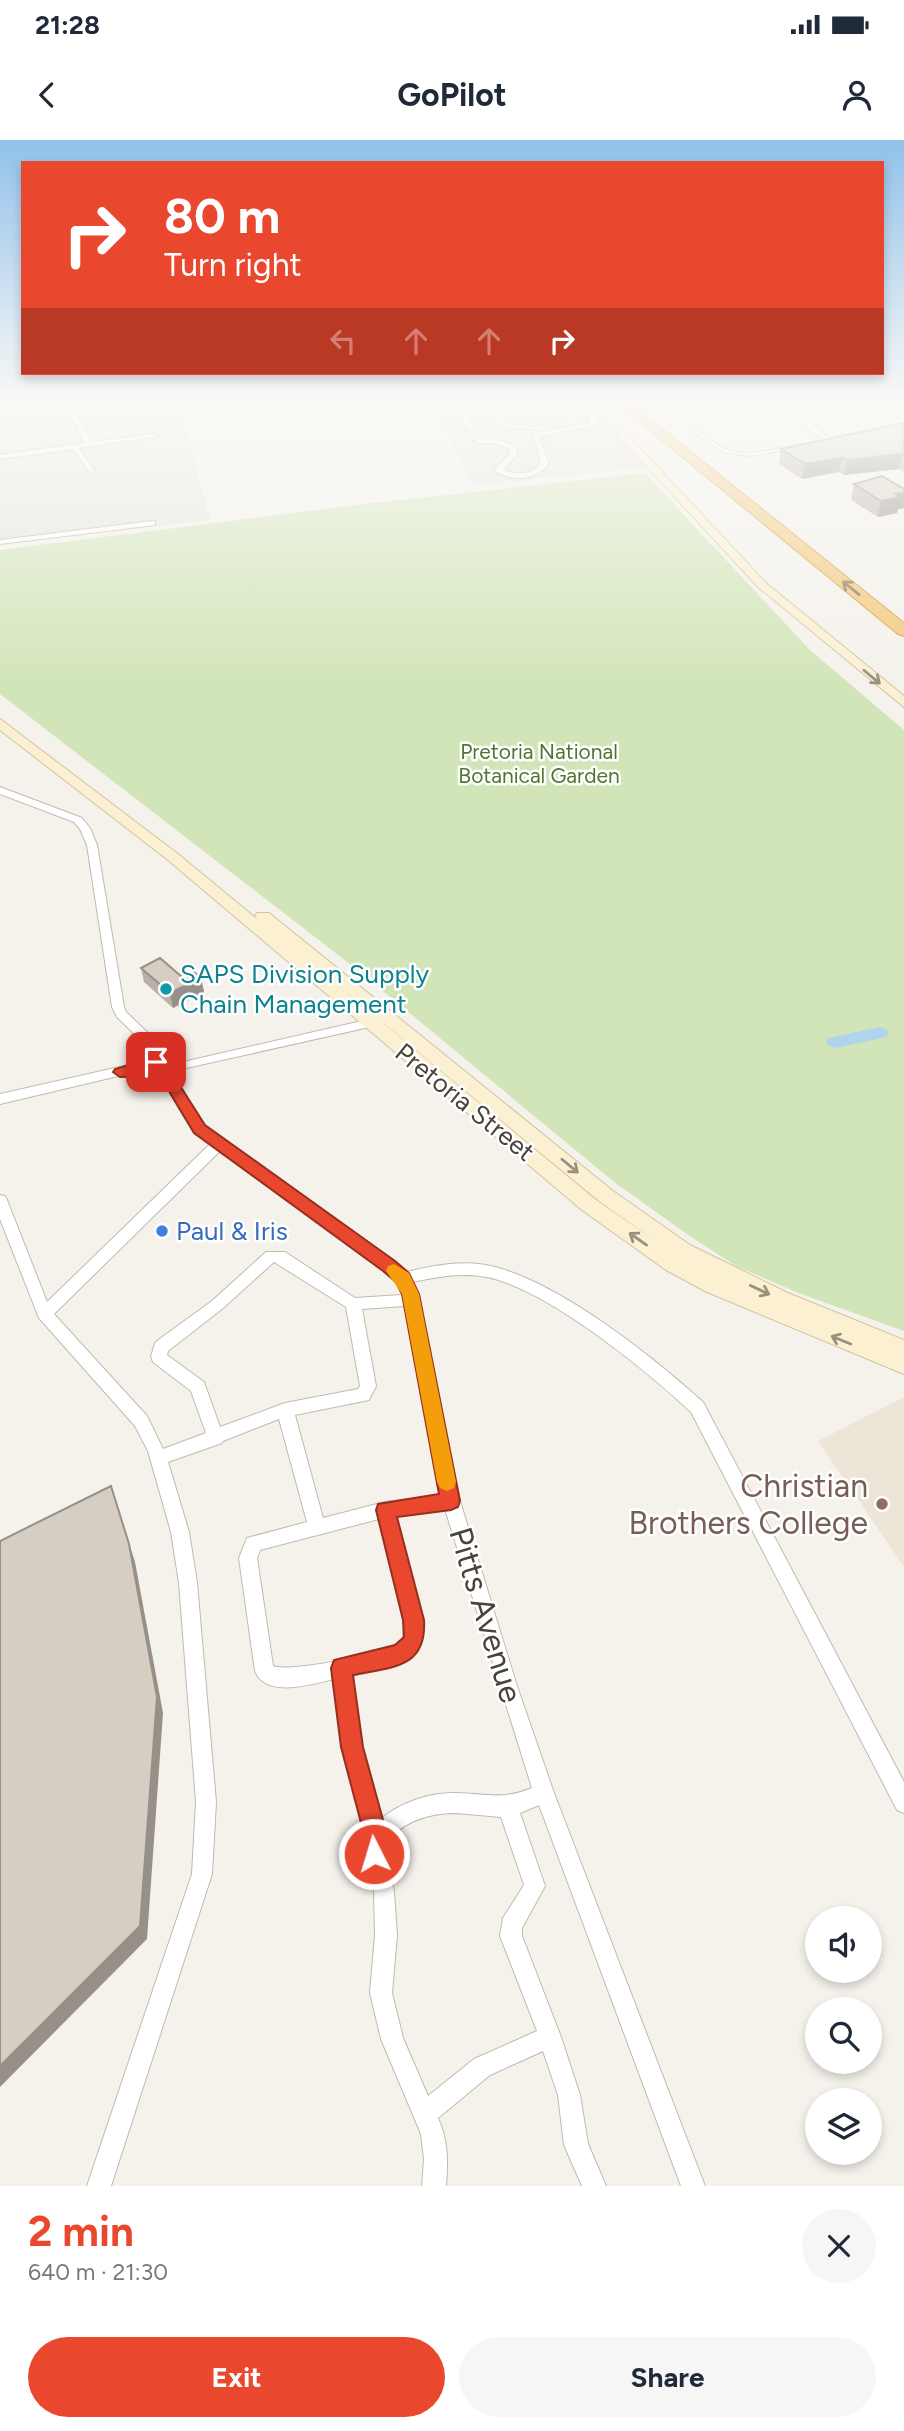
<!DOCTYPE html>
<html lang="en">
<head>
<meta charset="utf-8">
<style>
	body { margin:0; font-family:Figtree,sans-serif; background:#f6f6f7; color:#1f2937; height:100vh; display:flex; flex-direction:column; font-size:26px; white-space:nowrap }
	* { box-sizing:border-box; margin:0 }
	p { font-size:23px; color:#747a83 }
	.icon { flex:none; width:38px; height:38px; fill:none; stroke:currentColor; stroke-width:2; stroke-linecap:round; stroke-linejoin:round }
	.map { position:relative; height:2046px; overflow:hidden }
	.drawer { display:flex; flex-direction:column; background:#fff; flex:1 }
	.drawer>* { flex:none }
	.hud { position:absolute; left:21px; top:21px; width:863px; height:214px; border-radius:0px; box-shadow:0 4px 10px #0003; background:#e9482f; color:#fff; overflow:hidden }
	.controls { position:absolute; left:805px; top:1766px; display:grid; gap:14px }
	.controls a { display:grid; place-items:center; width:77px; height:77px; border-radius:50%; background:#fff; box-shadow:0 4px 10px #0003; font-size:35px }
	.pin { position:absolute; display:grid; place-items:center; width:60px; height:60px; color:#fff; margin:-30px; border-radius:14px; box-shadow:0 4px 10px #0006 }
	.me { position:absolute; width:77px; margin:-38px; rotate:355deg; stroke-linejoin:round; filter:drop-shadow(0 0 5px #0008) }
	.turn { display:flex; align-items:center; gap:24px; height:147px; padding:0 28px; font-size:32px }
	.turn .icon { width:91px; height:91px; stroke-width:2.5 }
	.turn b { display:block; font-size:49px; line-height:60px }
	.lanes { display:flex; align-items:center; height:66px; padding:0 28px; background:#0003; justify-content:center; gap:35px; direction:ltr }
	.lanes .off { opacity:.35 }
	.round { display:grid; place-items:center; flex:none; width:74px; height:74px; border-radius:37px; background:#f6f6f7 }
	.overview { display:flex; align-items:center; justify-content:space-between; height:119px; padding:0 28px }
	h1 { font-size:42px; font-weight:700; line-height:52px; color:#e9482f }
	.cta { display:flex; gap:14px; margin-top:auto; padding:14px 28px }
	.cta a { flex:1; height:80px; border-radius:42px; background:#e9482f; color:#fff; font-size:28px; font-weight:700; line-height:80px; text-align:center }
	.cta a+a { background:#f6f6f7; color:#1f2937 }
	.status { display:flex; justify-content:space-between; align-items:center; height:49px; padding:0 35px; background:#fff; direction:ltr }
	.status svg { height:19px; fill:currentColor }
	header { display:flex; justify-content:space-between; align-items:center; height:91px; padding:0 28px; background:#fff; font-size:32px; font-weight:700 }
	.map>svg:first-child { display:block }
</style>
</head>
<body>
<div class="status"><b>21:28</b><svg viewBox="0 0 49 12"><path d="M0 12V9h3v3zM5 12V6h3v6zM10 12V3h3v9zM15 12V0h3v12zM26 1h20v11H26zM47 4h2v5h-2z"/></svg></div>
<header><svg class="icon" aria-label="back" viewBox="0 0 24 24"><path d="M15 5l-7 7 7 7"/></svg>GoPilot<svg class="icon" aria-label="person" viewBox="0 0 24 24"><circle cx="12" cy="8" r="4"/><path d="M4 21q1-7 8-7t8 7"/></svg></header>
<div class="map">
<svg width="904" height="2046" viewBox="0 0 904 2046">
	<rect width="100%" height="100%" fill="#f5f2ec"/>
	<g fill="#e8e4db">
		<path d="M0 260H175L188 295 210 380 0 404Z"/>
		<path d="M430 260H586L649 327 473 345Z"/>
	</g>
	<path fill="#ede6d8" d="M904 1257V1427L818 1301Z"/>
	<path fill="#d2e5b9" d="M645 333 810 510 904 590V1191L801 1154 736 1126 691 1097 614 1042 355 828 0 554V410L364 364Z"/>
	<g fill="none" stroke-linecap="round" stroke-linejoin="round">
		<path fill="#afd4ec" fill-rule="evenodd" d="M879 887 886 889 889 893 886 897 836 908 829 906 826 902 829 898Z"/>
		<g stroke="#c0baaf" stroke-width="2">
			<g id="street">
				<path d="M0 260H4L13 279 0 284V280L6 278Z"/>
				<path d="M63 260H69L74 269 132 261 135 263 76 273 91 302 155 294 159 296 79 308 95 332 91 334 73 309 0 319V315L85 303Z"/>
				<path d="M577 260H584L595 272V280L598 283 611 281 614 283 539 296 549 324C535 341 511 342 494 330L510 314V309L495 303H477L473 301C488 295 502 301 516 306L518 314 503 329C517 336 530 335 541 324L533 293 575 286 559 262H563L581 285 591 284 588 280 589 273Z"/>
				<path d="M663 260H698L674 264C689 281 712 307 735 312 757 315 781 307 802 304L806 306 752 316 725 313 696 293Z"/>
				<path d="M862 260H869L904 283V288Z"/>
				<path d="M484 262 510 284 548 288 545 290 506 287 480 265 462 267 475 290 469 291 455 268 456 265Z"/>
				<path d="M785 263H789L832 300V304H826L785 265Z"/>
				<path d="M152 381H155V385L0 404V400Z"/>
				<path d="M0 647 82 678 90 688 97 705 124 867 126 872 173 917 175 920 173 923 0 964V954L159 918 117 877 112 867 87 705 80 689 74 682 0 654Z"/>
				<path d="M379 877 383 878 385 881 383 884 173 931 191 967 204 986 406 1132C432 1126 459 1120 486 1125 554 1138 651 1215 703 1262L904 1642V1673L897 1670 691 1272C645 1229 548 1150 487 1137 462 1132 436 1137 412 1142L418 1154 460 1361 517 1546 554 1653 705 2046H681L539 1665 520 1673 545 1746 522 1788V1796L561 1897 580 1955 588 2004 606 2046H582L564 2005 558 1955 543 1911 490 1935 438 1978C448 2000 448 2021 446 2046H422L424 2019 421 1994 381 1899 370 1853 375 1795 374 1752 363 1707 366 1699 342 1607 334 1539C312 1544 266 1559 255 1531L239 1418 247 1398 307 1382 279 1279 223 1301 222 1303 168 1322 189 1392 197 1443 216 1662 212 1734 111 2046H87L192 1734 196 1662 179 1443 171 1392 148 1311 135 1286 39 1178 0 1079V1055L5 1056 7 1060 47 1162 210 1004C184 985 173 958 159 930L161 927ZM220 1011 384 1130 397 1142 402 1155 355 1158 285 1112H266L212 1161 161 1198 155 1203 151 1217 153 1222 191 1251 206 1293 163 1309 147 1276 54 1174ZM274 1122 346 1167 360 1246 358 1249 285 1263 220 1287 204 1242 167 1215 168 1211 222 1169ZM405 1166 441 1355 385 1362 323 1378 295 1275 369 1260 376 1246 362 1169ZM445 1369 532 1648C504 1660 487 1654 457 1653 431 1652 401 1662 381 1679L362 1607 352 1536C386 1528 429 1525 422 1480L395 1376ZM379 1379 404 1480 403 1501C389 1513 290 1533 273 1526L257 1418 260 1410ZM456 1673 501 1677 524 1745 503 1778 500 1796 537 1891 474 1919 428 1956 403 1898 392 1853 397 1795 394 1752 384 1708C398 1682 428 1673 456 1673Z"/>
			</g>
		</g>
		<g stroke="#d1c3a0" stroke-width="2">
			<g id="secondary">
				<path d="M585 260H595L766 443 904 556V567L758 447Z"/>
				<path d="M0 579 178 714 257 779 255 776 257 773H269L613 1051 690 1105 788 1153 904 1200V1234L707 1152 666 1130 582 1070 168 720 0 590ZM307 820 599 1061 661 1105 596 1060Z"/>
			</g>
		</g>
		<g stroke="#d29e49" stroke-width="2">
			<path id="highway" d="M613 260H626L904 483V496L898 494Z"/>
		</g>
		<use href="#street" fill="#fff" fill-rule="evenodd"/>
		<use href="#secondary" fill="#fbf0d1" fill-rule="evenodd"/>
		<use href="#highway" fill="#f3c97a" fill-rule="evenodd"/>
	</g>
	<g fill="#b8b1a8">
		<path d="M904 283V332L899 329 844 335 839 332 802 339 779 324 781 309Z"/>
		<path d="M854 344 904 349V368L898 369 897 373 878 377 851 360Z"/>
		<path d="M141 828 182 837 201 838 204 852 173 868 144 842Z"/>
	</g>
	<g fill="#969088">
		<path d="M902 314 899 329 844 335 847 320Z"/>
		<path d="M842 318 839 332 802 339 805 324Z"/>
		<path d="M904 353V368L898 369 897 373 878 377 881 361 896 354Z"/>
		<path d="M201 838 204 852 173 868 170 853Z"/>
		<path d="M111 1346 135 1422 163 1573 147 1799 0 1947V1926Z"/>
	</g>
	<g fill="#d6cec3" stroke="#969088" stroke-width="2">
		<path d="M903 283 904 315 902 314 847 320 842 318 805 324 781 309Z"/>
		<path d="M882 336 904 349V353L896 354 901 357 881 361 854 344Z"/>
		<path d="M160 818 182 837 193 831 201 838 170 853 141 828Z"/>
		<path d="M111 1346 129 1404 157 1557 140 1786 0 1926V1401Z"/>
	</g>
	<defs><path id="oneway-shaft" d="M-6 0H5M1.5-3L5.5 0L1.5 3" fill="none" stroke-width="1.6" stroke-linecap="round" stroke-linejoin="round" transform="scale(1.75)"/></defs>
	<use stroke="#8d7954" href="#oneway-shaft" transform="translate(851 448) rotate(-141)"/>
	<g stroke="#99917e">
		<use href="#oneway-shaft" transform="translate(872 537) rotate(40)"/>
		<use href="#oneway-shaft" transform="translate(570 1026) rotate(40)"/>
		<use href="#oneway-shaft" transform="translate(638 1099) rotate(-145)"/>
		<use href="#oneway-shaft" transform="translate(760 1150) rotate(25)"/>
		<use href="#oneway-shaft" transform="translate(841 1200) rotate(-158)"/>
	</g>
	<linearGradient id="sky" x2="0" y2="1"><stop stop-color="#91c1ea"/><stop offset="0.48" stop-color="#faf9f6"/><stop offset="1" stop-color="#faf9f6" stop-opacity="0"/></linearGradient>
	<rect width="904" height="546" fill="url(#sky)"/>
	<path fill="#e9482f" stroke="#972f1f" stroke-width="2" d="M156 917 163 922 160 926 172 927 177 941 205 985 395 1121 409 1133 419 1154 460 1361 458 1367 451 1370 397 1377 424 1480C427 1529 391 1527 353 1535L363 1607 388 1698 382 1722 374 1726 365 1722 362 1714 365 1698 341 1607 331 1528 334 1520 395 1505 404 1497 403 1480 376 1370 378 1364 439 1354 402 1154 396 1142 383 1131 194 993 160 936 120 937 113 932 115 929Z"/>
	<path fill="#f59e0b" d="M394 1124 409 1133 419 1154 456 1342 454 1348 447 1351 440 1348 437 1342 402 1154 386 1131 388 1126Z"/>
	<circle fill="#0f9aa8" stroke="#fff" stroke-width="2.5" cx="166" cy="849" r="7"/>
	<circle fill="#3f7fe0" stroke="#fff" stroke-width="2.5" cx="162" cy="1091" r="7"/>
	<circle fill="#8d6e63" stroke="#fff" stroke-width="2.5" cx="882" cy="1364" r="7"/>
	<g text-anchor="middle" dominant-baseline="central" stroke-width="5" stroke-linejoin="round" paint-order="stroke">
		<g font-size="21" fill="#4d7731" stroke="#fff">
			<text x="539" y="611">Pretoria National<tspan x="539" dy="24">Botanical Garden</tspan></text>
		</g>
		<g font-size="26" fill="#0d838f" stroke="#fff" text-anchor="start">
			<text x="180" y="834">SAPS Division Supply<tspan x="180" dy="30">Chain Management</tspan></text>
		</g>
		<g font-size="26" fill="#49433a" stroke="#fff">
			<text transform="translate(465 962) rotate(39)">Pretoria Street</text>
		</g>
		<g font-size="26" fill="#366cbe" stroke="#fff" text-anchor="start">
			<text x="176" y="1091">Paul &amp; Iris</text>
		</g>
		<g font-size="32" fill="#785e54" stroke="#fff" text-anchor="end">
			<text x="868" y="1346">Christian<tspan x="868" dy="37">Brothers College</tspan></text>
		</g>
		<g font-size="32" fill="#49433a" stroke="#fff">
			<text transform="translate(486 1475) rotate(73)">Pitts Avenue</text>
		</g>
	</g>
</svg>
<div class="controls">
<a><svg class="icon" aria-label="sound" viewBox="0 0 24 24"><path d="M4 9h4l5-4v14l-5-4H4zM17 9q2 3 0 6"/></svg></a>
<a><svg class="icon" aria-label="search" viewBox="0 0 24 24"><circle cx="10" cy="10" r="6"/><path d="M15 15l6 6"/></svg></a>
<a><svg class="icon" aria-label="layers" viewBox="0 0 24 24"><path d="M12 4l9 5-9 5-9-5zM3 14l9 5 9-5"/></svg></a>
</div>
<div class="pin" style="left:156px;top:922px;background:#d93025"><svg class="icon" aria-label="arrive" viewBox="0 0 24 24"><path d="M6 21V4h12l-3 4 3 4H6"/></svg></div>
<svg class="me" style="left:374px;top:1714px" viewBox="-20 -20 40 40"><circle r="17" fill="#e9482f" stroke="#fff" stroke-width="3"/><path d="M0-11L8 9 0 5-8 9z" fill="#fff"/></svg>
<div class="hud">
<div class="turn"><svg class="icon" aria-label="right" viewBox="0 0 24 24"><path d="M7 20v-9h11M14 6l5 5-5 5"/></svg><div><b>80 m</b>Turn right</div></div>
<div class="lanes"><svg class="icon off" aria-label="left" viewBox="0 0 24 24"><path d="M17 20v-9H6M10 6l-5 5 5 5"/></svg><svg class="icon off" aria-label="ahead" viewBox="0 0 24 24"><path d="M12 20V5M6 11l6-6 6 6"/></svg><svg class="icon off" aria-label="ahead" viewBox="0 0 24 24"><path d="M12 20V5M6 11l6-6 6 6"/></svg><svg class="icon" aria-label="right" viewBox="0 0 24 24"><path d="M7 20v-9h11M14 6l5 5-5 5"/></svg></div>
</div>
</div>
<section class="drawer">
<div class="overview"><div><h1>2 min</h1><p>640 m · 21:30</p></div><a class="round"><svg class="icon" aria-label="close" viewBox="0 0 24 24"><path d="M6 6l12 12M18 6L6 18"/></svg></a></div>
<div class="cta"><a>Exit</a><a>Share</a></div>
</section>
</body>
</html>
